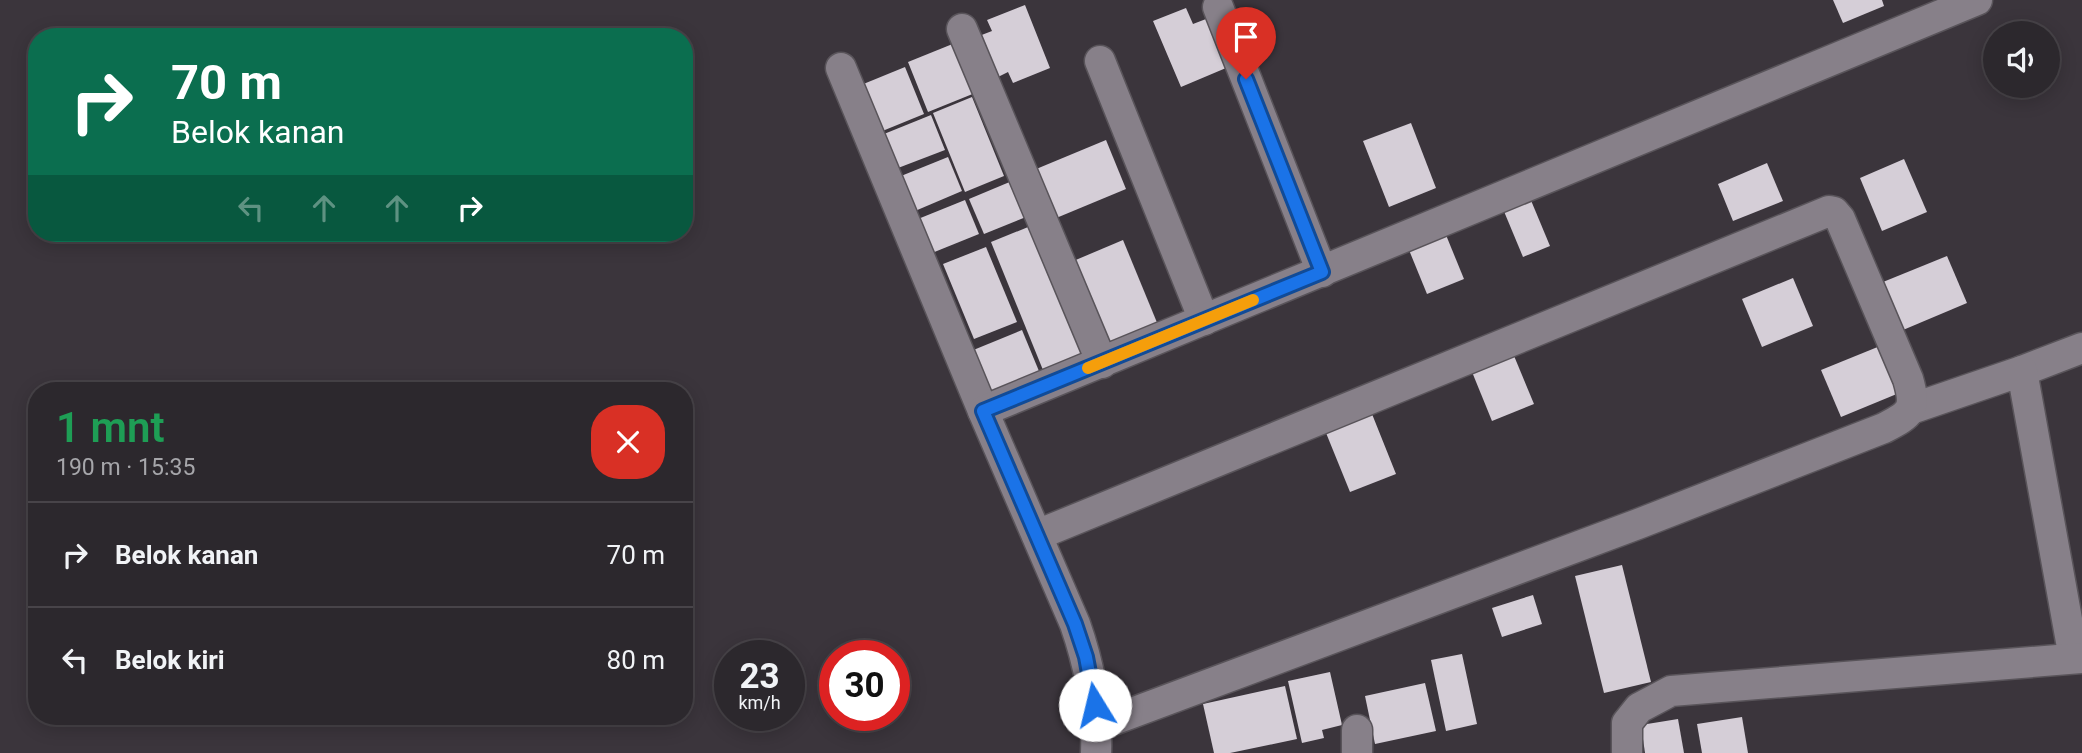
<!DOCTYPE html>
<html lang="id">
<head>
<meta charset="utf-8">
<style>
	body { margin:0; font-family:Roboto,sans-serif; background:#343035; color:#f1f3f6; height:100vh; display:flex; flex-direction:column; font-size:26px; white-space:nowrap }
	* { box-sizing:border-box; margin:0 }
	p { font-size:23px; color:#a6a6aa }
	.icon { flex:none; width:38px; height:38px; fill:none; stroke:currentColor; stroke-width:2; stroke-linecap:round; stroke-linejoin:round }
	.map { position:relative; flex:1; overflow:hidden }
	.side { position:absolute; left:28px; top:382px; width:665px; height:343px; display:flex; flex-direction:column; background:#2c282d; border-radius:28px; box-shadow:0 4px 18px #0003,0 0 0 2px #484449 }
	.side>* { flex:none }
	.guide { position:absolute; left:28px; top:28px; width:665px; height:214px; border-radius:28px; box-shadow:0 4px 18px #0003,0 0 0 2px #484449; background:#0b6e4f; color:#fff; overflow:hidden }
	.fabs { position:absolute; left:1983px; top:21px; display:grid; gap:14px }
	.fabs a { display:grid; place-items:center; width:77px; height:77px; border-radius:50%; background:#2c282d; box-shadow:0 4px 18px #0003,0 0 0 2px #484449; font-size:35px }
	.speed { position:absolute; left:714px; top:640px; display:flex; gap:14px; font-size:35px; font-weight:700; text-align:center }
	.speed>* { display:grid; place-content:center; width:91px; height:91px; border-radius:50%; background:#2c282d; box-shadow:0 4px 18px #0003,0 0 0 2px #484449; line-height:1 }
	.speed small { font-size:18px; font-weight:400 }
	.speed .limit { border:10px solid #d22; background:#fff; color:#111 }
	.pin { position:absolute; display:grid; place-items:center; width:60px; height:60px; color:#fff; margin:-72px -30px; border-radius:50% 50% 50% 0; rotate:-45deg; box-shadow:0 0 7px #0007 }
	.pin .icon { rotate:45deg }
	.me { position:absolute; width:77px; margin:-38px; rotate:351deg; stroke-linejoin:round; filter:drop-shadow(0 0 5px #0008) }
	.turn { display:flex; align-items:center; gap:24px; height:147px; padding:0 28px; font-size:32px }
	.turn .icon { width:91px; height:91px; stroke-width:2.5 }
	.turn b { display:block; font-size:49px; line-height:60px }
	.lanes { display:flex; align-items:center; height:66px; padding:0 28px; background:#0003; justify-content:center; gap:35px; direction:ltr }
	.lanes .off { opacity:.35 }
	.round { display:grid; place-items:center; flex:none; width:74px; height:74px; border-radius:28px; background:#343035 }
	.overview { display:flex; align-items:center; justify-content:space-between; height:119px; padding:0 28px }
	h1 { font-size:42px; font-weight:600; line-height:52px; color:#1e9e55 }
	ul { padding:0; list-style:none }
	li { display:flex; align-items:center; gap:21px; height:105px; padding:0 28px; border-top:2px solid #484449 }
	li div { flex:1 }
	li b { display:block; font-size:26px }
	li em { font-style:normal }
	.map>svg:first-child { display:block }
</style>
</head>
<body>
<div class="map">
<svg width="2082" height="753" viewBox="0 0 2082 753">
	<rect width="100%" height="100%" fill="#3b353c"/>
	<g fill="#d5ced7">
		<path d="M1833 0H1882L1884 6 1843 23Z"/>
		<path d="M1025 5 1050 68 1013 83 1008 72 996 78 979 36 992 31 987 20Z"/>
		<path d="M1186 8 1193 24 1206 19 1226 68 1181 87 1153 21Z"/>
		<path d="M955 43 975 93 928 112 908 62Z"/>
		<path d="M905 67 924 114 880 132 861 85Z"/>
		<path d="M972 97 1004 176 965 192 933 113Z"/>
		<path d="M931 115 945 150 898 168 884 134Z"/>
		<path d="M1411 123 1436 188 1389 207 1363 141Z"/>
		<path d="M1106 140 1126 189 1049 221 1029 172Z"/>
		<path d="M948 157 962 191 915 211 901 176Z"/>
		<path d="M1904 159 1927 212 1882 231 1860 178Z"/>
		<path d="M1767 163 1783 201 1733 221 1718 184Z"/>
		<path d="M1012 181 1026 217 984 234 969 199Z"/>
		<path d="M1530 198 1550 246 1523 257 1503 209Z"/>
		<path d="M965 200 979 234 932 253 918 219Z"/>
		<path d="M1033 225 1087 358 1045 375 991 242Z"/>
		<path d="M1446 235 1464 279 1427 294 1409 250Z"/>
		<path d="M1123 240 1158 325 1107 346 1071 262Z"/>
		<path d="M986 247 1017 322 974 339 943 264Z"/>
		<path d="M1947 256 1967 303 1903 330 1883 282Z"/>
		<path d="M1793 278 1813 326 1762 347 1742 299Z"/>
		<path d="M1022 330 1041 376 989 397 971 351Z"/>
		<path d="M1885 344 1904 391 1841 417 1821 370Z"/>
		<path d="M1512 351 1534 404 1492 421 1470 367Z"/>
		<path d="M1368 404 1396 474 1350 492 1322 423Z"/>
		<path d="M1622 565 1651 682 1604 693 1575 576Z"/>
		<path d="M1533 595 1542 624 1502 637 1492 608Z"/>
		<path d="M1462 654 1477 724 1446 731 1431 660Z"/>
		<path d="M1330 672 1342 725 1322 730 1324 738 1302 743 1288 681Z"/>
		<path d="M1425 683 1436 731 1375 744 1365 696Z"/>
		<path d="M1285 686 1297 739 1230 753H1214L1203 704Z"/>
		<path d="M1742 717 1748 753H1702L1697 724Z"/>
		<path d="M1678 719 1684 753H1645L1641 725Z"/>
	</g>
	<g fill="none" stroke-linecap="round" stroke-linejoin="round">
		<g stroke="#59545a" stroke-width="33">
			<g id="street">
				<path d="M1218 7 1322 272"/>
				<path d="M962 29 1102 363"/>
				<path d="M1100 61 1204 320"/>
				<path d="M841 68 983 411 1075 624C1090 667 1098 708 1096 753"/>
				<path d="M2022 371 2082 348"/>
				<path d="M1911 409 2022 371 2074 658"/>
				<path d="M983 411 1977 0"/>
				<path d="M1037 535 1829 211 1834 212 1840 219 1908 379C1917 410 1911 414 1884 428L1638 524 1097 726"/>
				<path d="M1357 730V753"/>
				<path d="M1627 753V723L1639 708 1671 691 2082 658"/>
			</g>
		</g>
		<use href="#street" stroke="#878089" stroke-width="30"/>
	</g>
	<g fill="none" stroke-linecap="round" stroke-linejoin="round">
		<g stroke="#114b97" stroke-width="18">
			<path id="route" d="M1095 705 1086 657 1075 624 983 411 1322 272 1246 79"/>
		</g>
		<use href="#route" stroke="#1a73e8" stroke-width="12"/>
		<path stroke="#f59e0b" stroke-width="12" d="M1088 368 1253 300"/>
	</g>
</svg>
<div class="fabs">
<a><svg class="icon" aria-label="sound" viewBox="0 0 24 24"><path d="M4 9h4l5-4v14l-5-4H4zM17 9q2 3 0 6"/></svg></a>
</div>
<div class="speed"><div>23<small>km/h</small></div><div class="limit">30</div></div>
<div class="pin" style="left:1246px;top:79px;background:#d93025"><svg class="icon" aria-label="arrive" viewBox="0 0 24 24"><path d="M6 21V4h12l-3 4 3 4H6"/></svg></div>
<svg class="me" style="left:1095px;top:705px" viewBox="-20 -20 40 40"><circle r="19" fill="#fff"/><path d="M0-13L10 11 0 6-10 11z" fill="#1a73e8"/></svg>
<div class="guide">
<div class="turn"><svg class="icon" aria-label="right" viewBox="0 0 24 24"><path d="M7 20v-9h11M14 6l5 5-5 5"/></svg><div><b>70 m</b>Belok kanan</div></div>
<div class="lanes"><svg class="icon off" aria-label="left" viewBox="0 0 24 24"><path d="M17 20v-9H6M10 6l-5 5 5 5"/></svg><svg class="icon off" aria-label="ahead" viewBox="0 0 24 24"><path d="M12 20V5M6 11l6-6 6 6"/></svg><svg class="icon off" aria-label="ahead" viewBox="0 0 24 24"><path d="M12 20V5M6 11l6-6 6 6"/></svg><svg class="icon" aria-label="right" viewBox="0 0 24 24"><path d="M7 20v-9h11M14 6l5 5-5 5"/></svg></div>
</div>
<section class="side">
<div class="overview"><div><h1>1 mnt</h1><p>190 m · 15:35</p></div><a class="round" style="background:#d93025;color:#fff"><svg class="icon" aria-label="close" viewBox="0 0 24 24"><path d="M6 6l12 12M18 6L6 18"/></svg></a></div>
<ul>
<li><svg class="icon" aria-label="right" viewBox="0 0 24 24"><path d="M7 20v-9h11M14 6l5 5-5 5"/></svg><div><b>Belok kanan</b></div><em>70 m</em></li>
<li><svg class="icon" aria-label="left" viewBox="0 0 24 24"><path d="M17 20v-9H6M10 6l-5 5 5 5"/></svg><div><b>Belok kiri</b></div><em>80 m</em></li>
</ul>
</section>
</div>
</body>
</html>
